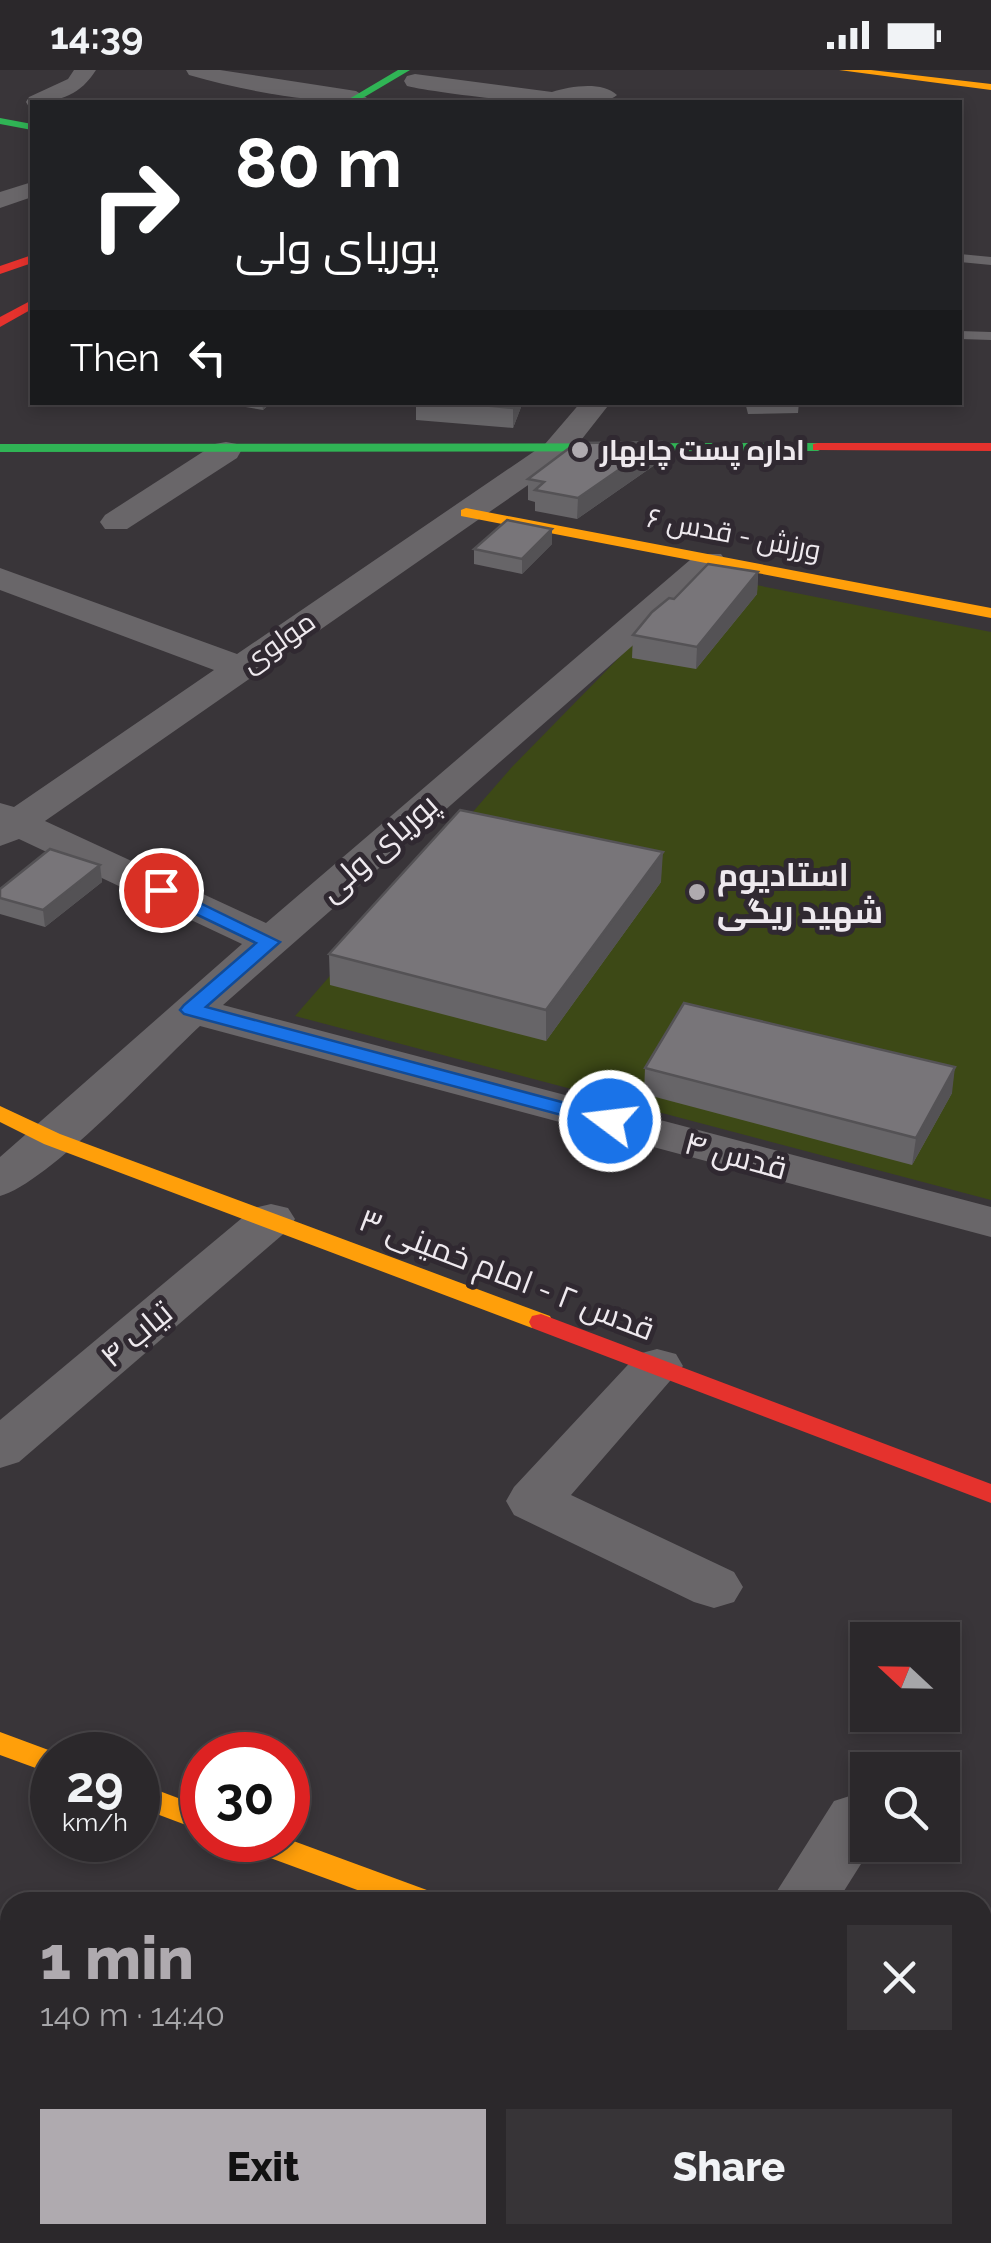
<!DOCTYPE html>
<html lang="en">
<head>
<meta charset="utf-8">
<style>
	body { margin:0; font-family:Raleway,Cairo,sans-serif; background:#373437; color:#f1f3f6; height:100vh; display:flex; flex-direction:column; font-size:38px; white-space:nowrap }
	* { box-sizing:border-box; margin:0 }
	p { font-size:32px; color:#a6a6a9 }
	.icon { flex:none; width:55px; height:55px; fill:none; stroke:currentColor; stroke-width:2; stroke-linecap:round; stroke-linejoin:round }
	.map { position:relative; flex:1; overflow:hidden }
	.panel { position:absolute; left:0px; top:1822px; width:992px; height:352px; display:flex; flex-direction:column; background:#2b282b; border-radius:30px 30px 0 0; box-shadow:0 5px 15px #0003,0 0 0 2px #474447 }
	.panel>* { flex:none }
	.banner { position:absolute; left:30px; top:30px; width:932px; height:305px; border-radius:0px; box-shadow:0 5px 15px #0003,0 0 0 2px #474447; background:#202124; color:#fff; overflow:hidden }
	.needle { width:65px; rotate:292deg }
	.buttons { position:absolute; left:850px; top:1552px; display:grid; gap:20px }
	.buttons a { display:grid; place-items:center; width:110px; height:110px; border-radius:0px; background:#2b282b; box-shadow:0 5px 15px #0003,0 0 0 2px #474447; font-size:50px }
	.speed { position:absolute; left:30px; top:1662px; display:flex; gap:20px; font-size:50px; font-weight:700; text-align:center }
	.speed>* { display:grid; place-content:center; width:130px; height:130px; border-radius:50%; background:#2b282b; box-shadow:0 5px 15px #0003,0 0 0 2px #474447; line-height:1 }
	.speed small { font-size:25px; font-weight:400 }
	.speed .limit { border:15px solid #d22; background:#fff; color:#111 }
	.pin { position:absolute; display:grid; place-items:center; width:85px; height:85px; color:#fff; margin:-42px; border:5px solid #fff; border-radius:50%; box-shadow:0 2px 10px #0007 }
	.me { position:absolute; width:110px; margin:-55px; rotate:285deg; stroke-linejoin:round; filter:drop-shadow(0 0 8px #0008) }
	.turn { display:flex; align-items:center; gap:35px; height:210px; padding:0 40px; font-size:45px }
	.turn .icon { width:130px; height:130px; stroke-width:2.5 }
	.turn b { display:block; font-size:70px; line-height:85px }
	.then { display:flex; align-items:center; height:95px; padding:0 40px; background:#0003; gap:20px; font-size:38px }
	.round { display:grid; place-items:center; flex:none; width:105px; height:105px; border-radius:0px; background:#373437 }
	.overview { display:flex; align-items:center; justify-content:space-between; height:170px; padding:0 40px }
	h1 { font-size:60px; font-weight:800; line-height:75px; color:#afaaaf }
	.primary-button { display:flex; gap:20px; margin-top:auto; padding:20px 40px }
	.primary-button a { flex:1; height:115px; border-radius:0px; background:#afaaaf; color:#111; font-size:40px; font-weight:800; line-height:115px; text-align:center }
	.primary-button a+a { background:#373437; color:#f1f3f6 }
	.status { display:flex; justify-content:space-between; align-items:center; height:70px; padding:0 50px; background:#2b282b; direction:ltr }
	.status svg { height:28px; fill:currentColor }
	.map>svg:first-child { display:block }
</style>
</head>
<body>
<div class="status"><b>14:39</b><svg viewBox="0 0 49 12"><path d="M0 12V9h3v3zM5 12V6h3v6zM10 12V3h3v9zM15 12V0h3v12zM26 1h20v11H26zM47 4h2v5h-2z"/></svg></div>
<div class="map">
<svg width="991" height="2173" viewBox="0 0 991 2173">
	<rect width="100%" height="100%" fill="#393539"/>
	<path fill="#3d4916" d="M701 504 991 562V1130L295 946 511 698Z"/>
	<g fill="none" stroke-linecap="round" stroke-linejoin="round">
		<g fill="#696669" fill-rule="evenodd">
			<path d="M960 184 991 187V195L960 192Z"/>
			<path d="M960 261 991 262V270L960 269Z"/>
		</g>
		<g fill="#696669" fill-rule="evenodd">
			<path d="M74 0H96C81 24 61 32 32 32V38L29 37 26 32 29 27 68 9Z"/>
			<path d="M186 0H220L356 21 367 28 364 32C306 32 244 21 189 5Z"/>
			<path d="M415 4 552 22C571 16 602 11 617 25 598 44 440 24 407 16L404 11 407 6Z"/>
			<path d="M32 112V127L0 138V122Z"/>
			<path d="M581 332H611L567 388 45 751 266 853 697 484H721L726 491 721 498 223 935 991 1137V1167L200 956C159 994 47 1114 0 1126V1087L242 874 19 769 0 776V733L14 737 214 600 0 520V498L237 584 545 374Z"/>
			<path d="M226 372 237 374 241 381 237 388 127 459H105L100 452 105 445 215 374Z"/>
			<path d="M271 1134 288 1138 295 1149 288 1160 19 1392 0 1398V1350L254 1138Z"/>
			<path d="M657 1279 676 1284 683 1296 571 1425 734 1502 743 1517 734 1532 714 1538 694 1532 514 1445 506 1431 514 1417 638 1284Z"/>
			<path d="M856 1724 868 1728V1775H873L837 1832H770L834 1731Z"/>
		</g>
		<g fill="#30b455" fill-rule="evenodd">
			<path d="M398 0H410L356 32H344Z"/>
			<path d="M0 48 32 54V60L0 54Z"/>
			<path d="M0 374 818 373 825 377 818 381 0 382Z"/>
			<path d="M982 2038 991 2041V2071L982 2068Z"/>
		</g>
		<g fill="#ff9f0a" fill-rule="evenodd">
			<path d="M839 0H871L991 14V20Z"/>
			<path d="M466 438 991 538V548L461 446V440Z"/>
			<path d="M0 1036 60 1064 550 1246 553 1252 550 1258H532L44 1074 0 1052Z"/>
			<path d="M0 1662 62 1685H52V1704L0 1685Z"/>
			<path d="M138 1713 202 1737V1761L138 1737Z"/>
			<path d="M288 1769 435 1823 439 1832H390L246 1779 242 1770Z"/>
		</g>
		<g fill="#e5322d" fill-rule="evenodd">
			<path d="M32 185V193L0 204V196Z"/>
			<path d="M32 230V239L0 257V247Z"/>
			<path d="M818 373H991V381L813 380V374Z"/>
			<path d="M541 1244 991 1414V1433L532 1258 529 1252 532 1246Z"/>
		</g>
	</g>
	<g fill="#676568">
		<path d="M216 332H272L263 340Z"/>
		<path d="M416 332H523L513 358 416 350Z"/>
		<path d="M745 332H799L798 343 748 344Z"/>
		<path d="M659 372V392L577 449 535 441V432L528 430V409Z"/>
		<path d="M552 474 522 504 474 494V479Z"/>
		<path d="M758 502 757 524 696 599 632 588 633 565 674 529Z"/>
		<path d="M100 795 102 812 45 857 0 844V819Z"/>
		<path d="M661 812 546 971 330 915 329 884Z"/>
		<path d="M645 998 952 1023 912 1095 644 1024Z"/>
	</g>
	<g fill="#545255">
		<path d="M262 332H272L263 340Z"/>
		<path d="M515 332H523L513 358V338Z"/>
		<path d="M659 372V392L577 449 578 428Z"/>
		<path d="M552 459V474L522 504V489Z"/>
		<path d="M758 502 757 524 696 599 697 577Z"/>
		<path d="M663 782 661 812 546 971V940Z"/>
		<path d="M100 795 102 812 45 857 43 840Z"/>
		<path d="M955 997 952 1023 912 1095 916 1068Z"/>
	</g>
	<g fill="#787579" stroke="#545255" stroke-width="2.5">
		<path d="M451 332H515L513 338Z"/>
		<path d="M659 372 578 428 535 420 544 412 528 409 576 373Z"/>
		<path d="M507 450 552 459 522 489 474 479Z"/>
		<path d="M708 494 758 502 697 577 633 565 652 542 669 528 674 529Z"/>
		<path d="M460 740 663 782 546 940 329 884Z"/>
		<path d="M50 779 100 795 43 840 0 828V819Z"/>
		<path d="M684 933 955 997 916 1068 645 998Z"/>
	</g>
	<path fill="#1a73e8" stroke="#114b97" stroke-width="2.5" d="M161 814 280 872 206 937 618 1047 621 1051 610 1058 184 944 180 940 184 935 256 873 154 824 151 820Z"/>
	<g fill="#afaaaf" stroke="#302931" stroke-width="4">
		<circle cx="580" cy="380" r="10"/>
		<circle cx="697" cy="822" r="10"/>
	</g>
	<g text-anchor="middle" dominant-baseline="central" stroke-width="10" stroke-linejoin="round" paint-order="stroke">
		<g font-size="28" font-weight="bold" fill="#eee9ee" stroke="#302931" text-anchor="start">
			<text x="600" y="380">اداره پست چابهار</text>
		</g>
		<g font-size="28" fill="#eee9ee" stroke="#302931">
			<text transform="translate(734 464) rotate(11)">ورزش - قدس ۶</text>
			<text transform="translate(278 572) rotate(-35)">مولوی</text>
		</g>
		<g font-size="32" fill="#eee9ee" stroke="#302931">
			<text transform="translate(378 777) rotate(-41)">پوریای ولی</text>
			<text transform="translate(736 1085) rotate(15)">قدس ۴</text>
			<text transform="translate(507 1204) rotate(21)">قدس ۲ - امام خمینی ۳</text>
			<text transform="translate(136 1264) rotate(-40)">تیاب ۴</text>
		</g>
		<g font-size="32" font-weight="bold" fill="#eee9ee" stroke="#302931" text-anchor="start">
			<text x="717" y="804">استادیوم<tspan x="717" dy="37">شهید ریگی</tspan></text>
		</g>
	</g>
</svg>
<div class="buttons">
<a><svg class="needle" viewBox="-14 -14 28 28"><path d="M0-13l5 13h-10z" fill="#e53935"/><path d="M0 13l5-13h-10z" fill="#a6a6a9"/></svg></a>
<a><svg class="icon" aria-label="search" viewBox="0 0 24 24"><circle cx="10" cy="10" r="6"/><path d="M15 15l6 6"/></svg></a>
</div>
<div class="speed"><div>29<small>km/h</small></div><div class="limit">30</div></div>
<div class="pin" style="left:161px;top:820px;background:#d93025"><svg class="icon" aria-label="arrive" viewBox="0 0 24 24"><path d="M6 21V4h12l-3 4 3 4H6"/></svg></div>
<svg class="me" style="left:610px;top:1051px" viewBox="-20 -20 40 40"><circle r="17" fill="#1a73e8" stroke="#fff" stroke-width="3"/><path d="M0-11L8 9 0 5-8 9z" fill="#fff"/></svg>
<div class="banner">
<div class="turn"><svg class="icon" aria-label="right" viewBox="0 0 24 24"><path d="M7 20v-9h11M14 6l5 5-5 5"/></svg><div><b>80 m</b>پوریای ولی</div></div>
<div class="then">Then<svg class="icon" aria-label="left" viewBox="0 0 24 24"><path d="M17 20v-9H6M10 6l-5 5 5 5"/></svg></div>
</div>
<section class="panel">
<div class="overview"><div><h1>1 min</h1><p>140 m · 14:40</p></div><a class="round"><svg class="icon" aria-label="close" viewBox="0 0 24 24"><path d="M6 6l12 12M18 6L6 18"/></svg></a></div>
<div class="primary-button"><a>Exit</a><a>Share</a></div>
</section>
</div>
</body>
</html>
